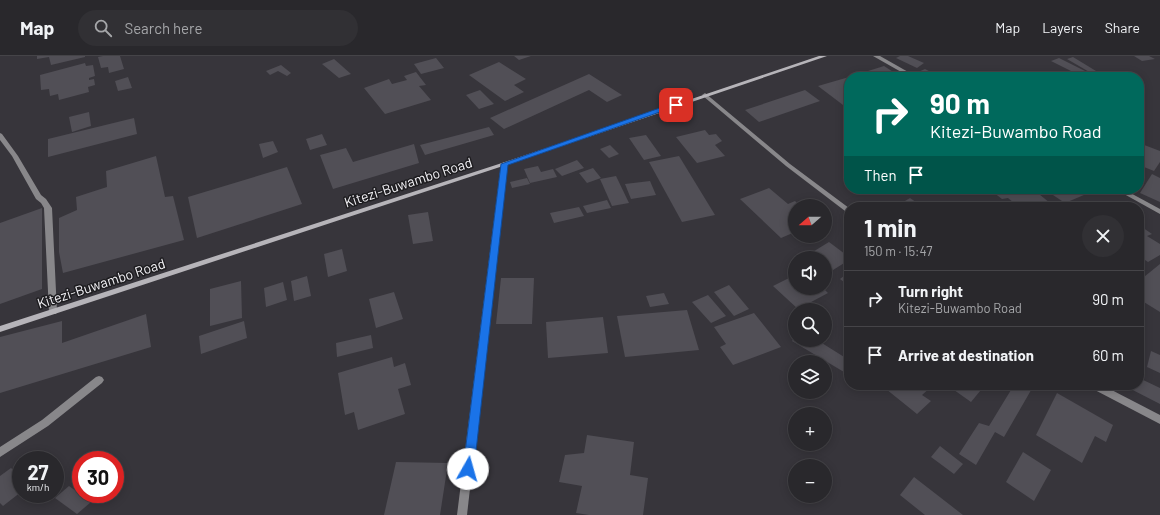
<!DOCTYPE html>
<html lang="en">
<head>
<meta charset="utf-8">
<style>
	body { margin:0; font-family:Barlow,sans-serif; background:#313034; color:#f1f3f6; height:100vh; display:flex; flex-direction:column; font-size:15px; white-space:nowrap }
	* { box-sizing:border-box; margin:0 }
	p { font-size:13px; color:#a5a6a9 }
	.icon { flex:none; width:22px; height:22px; fill:none; stroke:currentColor; stroke-width:2; stroke-linecap:round; stroke-linejoin:round }
	.map { position:relative; flex:1; overflow:hidden }
	.panel { position:absolute; left:844px; top:146px; width:300px; height:188px; display:flex; flex-direction:column; background:#29282c; border-radius:16px; box-shadow:0 2px 10px #0003,0 0 0 1px #454448 }
	.panel>* { flex:none }
	.guide { position:absolute; left:844px; top:16px; width:300px; height:122px; border-radius:16px; box-shadow:0 2px 10px #0003,0 0 0 1px #454448; background:#00695c; color:#fff; overflow:hidden }
	.needle { width:26px; rotate:250deg }
	.controls { position:absolute; left:788px; top:143px; display:grid; gap:8px }
	.controls a { display:grid; place-items:center; width:44px; height:44px; border-radius:50%; background:#29282c; box-shadow:0 2px 10px #0003,0 0 0 1px #454448; font-size:20px }
	.speed { position:absolute; left:12px; top:395px; display:flex; gap:8px; font-size:20px; font-weight:700; text-align:center }
	.speed>* { display:grid; place-content:center; width:52px; height:52px; border-radius:50%; background:#29282c; box-shadow:0 2px 10px #0003,0 0 0 1px #454448; line-height:1 }
	.speed small { font-size:10px; font-weight:400 }
	.speed .limit { border:6px solid #d22; background:#fff; color:#111 }
	.pin { position:absolute; display:grid; place-items:center; width:34px; height:34px; color:#fff; margin:-17px; border-radius:8px; box-shadow:0 2px 6px #0006 }
	.me { position:absolute; width:44px; margin:-22px; rotate:7deg; stroke-linejoin:round; filter:drop-shadow(0 0 3px #0008) }
	.turn { display:flex; align-items:center; gap:14px; height:84px; padding:0 20px; font-size:18px }
	.turn .icon { width:52px; height:52px; stroke-width:2.5 }
	.turn b { display:block; font-size:28px; line-height:34px }
	.then { display:flex; align-items:center; height:38px; padding:0 20px; background:#0003; gap:8px; font-size:15px }
	.round { display:grid; place-items:center; flex:none; width:42px; height:42px; border-radius:21px; background:#313034 }
	.headline { display:flex; align-items:center; justify-content:space-between; height:68px; padding:0 20px }
	h1 { font-size:24px; font-weight:700; line-height:30px }
	ul { padding:0; list-style:none }
	li { display:flex; align-items:center; gap:12px; height:56px; padding:0 20px; border-top:1px solid #454448 }
	li div { flex:1 }
	li b { display:block; font-size:15px }
	li em { font-style:normal }
	header { display:flex; align-items:center; gap:24px; box-sizing:border-box; height:56px; padding:0 20px; background:#29282c; border-bottom:1px solid #454448 }
	header strong { font-size:19px }
	nav { display:flex; gap:22px; margin-inline-start:auto; font-size:14px }
	.search { width:280px; height:36px; background:#313034; display:flex; align-items:center; gap:10px; box-sizing:border-box; padding:0 14px; border-radius:22px; color:#a5a6a9; font-size:15px }
	.map>svg:first-child { display:block }
</style>
</head>
<body>
<header>
<strong>Map</strong>
<div class="search"><svg class="icon" aria-label="search" viewBox="0 0 24 24"><circle cx="10" cy="10" r="6"/><path d="M15 15l6 6"/></svg>Search here</div>
<nav><a>Map</a><a>Layers</a><a>Share</a></nav>
</header>
<div class="map">
<svg width="1160" height="459" viewBox="0 0 1160 459">
	<rect width="100%" height="100%" fill="#37353b"/>
	<g fill="#514f56">
		<path d="M37 0H85V1L51 9 49 1 37 3Z"/>
		<path d="M103 0H120L124 13 109 17 108 11 101 12 98 1Z"/>
		<path d="M514 0H531L519 4Z"/>
		<path d="M900 0H908L924 7 917 12 896 2Z"/>
		<path d="M1134 0H1149L1155 3 1142 5Z"/>
		<path d="M1073 1 1096 15 1091 17 1067 3Z"/>
		<path d="M436 2 444 12 421 18 414 8Z"/>
		<path d="M1059 2 1091 18 1083 21 1051 5Z"/>
		<path d="M334 3 351 18 339 22 322 8Z"/>
		<path d="M499 6 526 23 514 29 524 36 505 45 469 19Z"/>
		<path d="M85 7 86 10 93 9 95 20 89 22V24L94 23 95 29 88 31 89 36 59 44 58 38 50 40 49 33 41 34 40 19Z"/>
		<path d="M281 9 291 17 287 20 278 15 270 19 266 15Z"/>
		<path d="M884 10 901 21H849Z"/>
		<path d="M925 13 940 21H924L916 17Z"/>
		<path d="M416 16 426 29 419 30 431 44 385 58 364 32 389 23 392 28 407 24 404 20Z"/>
		<path d="M589 18 622 39 607 46 589 34 504 73 490 62Z"/>
		<path d="M128 21 132 32 118 35 115 25Z"/>
		<path d="M849 21V48L843 49 818 30Z"/>
		<path d="M480 34 494 48 479 53 466 39Z"/>
		<path d="M805 34 820 45 759 66 745 54Z"/>
		<path d="M89 56 91 70 72 76 69 61Z"/>
		<path d="M134 62 137 78 48 101V83Z"/>
		<path d="M489 71 494 79 425 99 420 89Z"/>
		<path d="M705 74 709 79 716 78 722 85 715 89 725 100 697 107 676 81Z"/>
		<path d="M322 78 327 89 310 94 306 83Z"/>
		<path d="M646 79 661 100 644 104 629 82Z"/>
		<path d="M273 85 278 96 263 102 259 88Z"/>
		<path d="M1139 87 1160 95V106L1154 115 1139 109Z"/>
		<path d="M414 88 419 107 333 133 320 99 346 92 353 106Z"/>
		<path d="M610 89 619 98 609 102 600 93Z"/>
		<path d="M156 100 165 141 173 140 184 184 63 217 59 196V162L77 154 76 141 107 131 106 115Z"/>
		<path d="M679 100 715 159 682 166 649 106Z"/>
		<path d="M577 104 584 112 562 120 555 113Z"/>
		<path d="M538 110 541 116 553 113 557 121 530 127 524 113Z"/>
		<path d="M287 111 302 148 197 182 188 141Z"/>
		<path d="M593 112 601 122 587 127 579 117Z"/>
		<path d="M1152 118 1160 122V146L1140 137Z"/>
		<path d="M616 120 629 147 612 150 600 123Z"/>
		<path d="M527 122 530 128 512 132 510 126Z"/>
		<path d="M650 125 656 139 631 143 625 128Z"/>
		<path d="M769 132 788 148 795 145 800 150H795V176L781 182 740 143Z"/>
		<path d="M989 133H1037L1034 134 1055 151H1019L1008 142 1002 143Z"/>
		<path d="M1052 133H1098L1065 147 1047 135Z"/>
		<path d="M910 142 923 151H895Z"/>
		<path d="M607 144 611 152 587 157 583 150Z"/>
		<path d="M579 151 584 160 554 167 550 157Z"/>
		<path d="M42 152V233L0 248V167Z"/>
		<path d="M428 156 433 185 413 188 408 159Z"/>
		<path d="M1139 169 1152 178 1147 180 1160 188V199L1148 206 1139 200Z"/>
		<path d="M829 186 849 201V204L833 214 825 208V202H818L811 197Z"/>
		<path d="M342 193 347 215 328 221 324 198Z"/>
		<path d="M1160 208V256L1139 243V225Z"/>
		<path d="M849 216V230L840 223Z"/>
		<path d="M795 219V232H823L828 237 798 253 773 230Z"/>
		<path d="M307 220 311 240 294 245 291 225Z"/>
		<path d="M501 222H534L532 268H496Z"/>
		<path d="M241 225 242 262 210 270V233Z"/>
		<path d="M283 226 287 244 266 251 264 232Z"/>
		<path d="M729 229 749 253 734 260 714 236Z"/>
		<path d="M394 236 403 263 376 272 369 243Z"/>
		<path d="M664 237 669 248 650 251 646 240Z"/>
		<path d="M708 239 726 260 711 267 692 246Z"/>
		<path d="M687 254 699 294 625 301 617 260Z"/>
		<path d="M754 257 781 291 733 309 720 291 726 288 714 271Z"/>
		<path d="M146 258 151 291 0 337V281L62 265V287Z"/>
		<path d="M603 261 608 297 548 302 546 266Z"/>
		<path d="M244 265 247 282 201 298 199 280Z"/>
		<path d="M371 279 373 292 337 301 336 287Z"/>
		<path d="M795 281V284H817L849 304V319L792 285Z"/>
		<path d="M1151 295 1160 299V317L1147 311Z"/>
		<path d="M392 301 394 311 405 307 411 329 398 333 405 358 358 374 354 356 345 359 338 317Z"/>
		<path d="M1139 322 1160 332V348L1123 329H1139Z"/>
		<path d="M881 329H930L932 330 922 339 931 345 917 358Z"/>
		<path d="M947 329H985L971 346Z"/>
		<path d="M1014 329H1034L1004 381 995 376 976 409 959 398 979 367 989 370Z"/>
		<path d="M1057 337 1113 369 1106 386 1095 380 1082 407 1036 379Z"/>
		<path d="M587 379 634 386 630 419 648 422 643 459H589L576 457 582 430 559 426 565 399 584 397Z"/>
		<path d="M940 390 963 408 954 418 931 401Z"/>
		<path d="M1023 396 1051 414 1034 445 1006 426Z"/>
		<path d="M396 406 448 407 440 459H384Z"/>
		<path d="M11 412 21 421V436L3 450 0 447V420Z"/>
		<path d="M914 421 963 459H925L900 439Z"/>
		<path d="M69 430 91 446 77 458 55 442Z"/>
	</g>
	<g fill="none" stroke-linecap="round" stroke-linejoin="round">
		<path fill="#88878a" fill-rule="evenodd" d="M99 320 102 321 104 324 102 327 48 370 0 401V391L42 364 96 321Z"/>
		<g fill="#88878a" fill-rule="evenodd">
			<path d="M873 0H880L917 21H910Z"/>
			<path d="M705 37 790 108 849 152V158L786 110 703 40 702 39Z"/>
			<path d="M0 77 2 78 18 100 41 139 46 143 52 152 57 256 56 258H50L49 256 44 152 41 147 36 143 12 100 0 84Z"/>
			<path d="M504 106 507 108 467 459H457L501 108Z"/>
			<path d="M1115 133H1123L1160 153V158Z"/>
			<path d="M1089 329H1102L1160 359V368L1091 332Z"/>
		</g>
		<path fill="#b6b4b9" fill-rule="evenodd" d="M819 0H827L506 109 0 276V270L502 107Z"/>
	</g>
	<path fill="#1a73e8" stroke="#114b97" d="M674 47 680 49 508 109 474 413 472 417 468 418 464 417 463 413 501 108Z"/>
	<g text-anchor="middle" dominant-baseline="central" stroke-width="3" stroke-linejoin="round" paint-order="stroke">
		<g font-size="14" fill="#f4f3f7" stroke="#1e1d20">
			<text transform="translate(408 126) rotate(-18)">Kitezi-Buwambo Road</text>
			<text transform="translate(101 227) rotate(-18)">Kitezi-Buwambo Road</text>
		</g>
	</g>
</svg>
<div class="controls">
<a><svg class="needle" viewBox="-14 -14 28 28"><path d="M0-13l5 13h-10z" fill="#e53935"/><path d="M0 13l5-13h-10z" fill="#a5a6a9"/></svg></a>
<a><svg class="icon" aria-label="sound" viewBox="0 0 24 24"><path d="M4 9h4l5-4v14l-5-4H4zM17 9q2 3 0 6"/></svg></a>
<a><svg class="icon" aria-label="search" viewBox="0 0 24 24"><circle cx="10" cy="10" r="6"/><path d="M15 15l6 6"/></svg></a>
<a><svg class="icon" aria-label="layers" viewBox="0 0 24 24"><path d="M12 4l9 5-9 5-9-5zM3 14l9 5 9-5"/></svg></a>
<a>+</a>
<a>−</a>
</div>
<div class="speed"><div>27<small>km/h</small></div><div class="limit">30</div></div>
<div class="pin" style="left:676px;top:49px;background:#d93025"><svg class="icon" aria-label="arrive" viewBox="0 0 24 24"><path d="M6 21V4h12l-3 4 3 4H6"/></svg></div>
<svg class="me" style="left:468px;top:413px" viewBox="-20 -20 40 40"><circle r="19" fill="#fff"/><path d="M0-13L10 11 0 6-10 11z" fill="#1a73e8"/></svg>
<div class="guide">
<div class="turn"><svg class="icon" aria-label="right" viewBox="0 0 24 24"><path d="M7 20v-9h11M14 6l5 5-5 5"/></svg><div><b>90 m</b>Kitezi-Buwambo Road</div></div>
<div class="then">Then<svg class="icon" aria-label="arrive" viewBox="0 0 24 24"><path d="M6 21V4h12l-3 4 3 4H6"/></svg></div>
</div>
<section class="panel">
<div class="headline"><div><h1>1 min</h1><p>150 m · 15:47</p></div><a class="round"><svg class="icon" aria-label="close" viewBox="0 0 24 24"><path d="M6 6l12 12M18 6L6 18"/></svg></a></div>
<ul>
<li><svg class="icon" aria-label="right" viewBox="0 0 24 24"><path d="M7 20v-9h11M14 6l5 5-5 5"/></svg><div><b>Turn right</b><p>Kitezi-Buwambo Road</p></div><em>90 m</em></li>
<li><svg class="icon" aria-label="arrive" viewBox="0 0 24 24"><path d="M6 21V4h12l-3 4 3 4H6"/></svg><div><b>Arrive at destination</b></div><em>60 m</em></li>
</ul>
</section>
</div>
</body>
</html>
